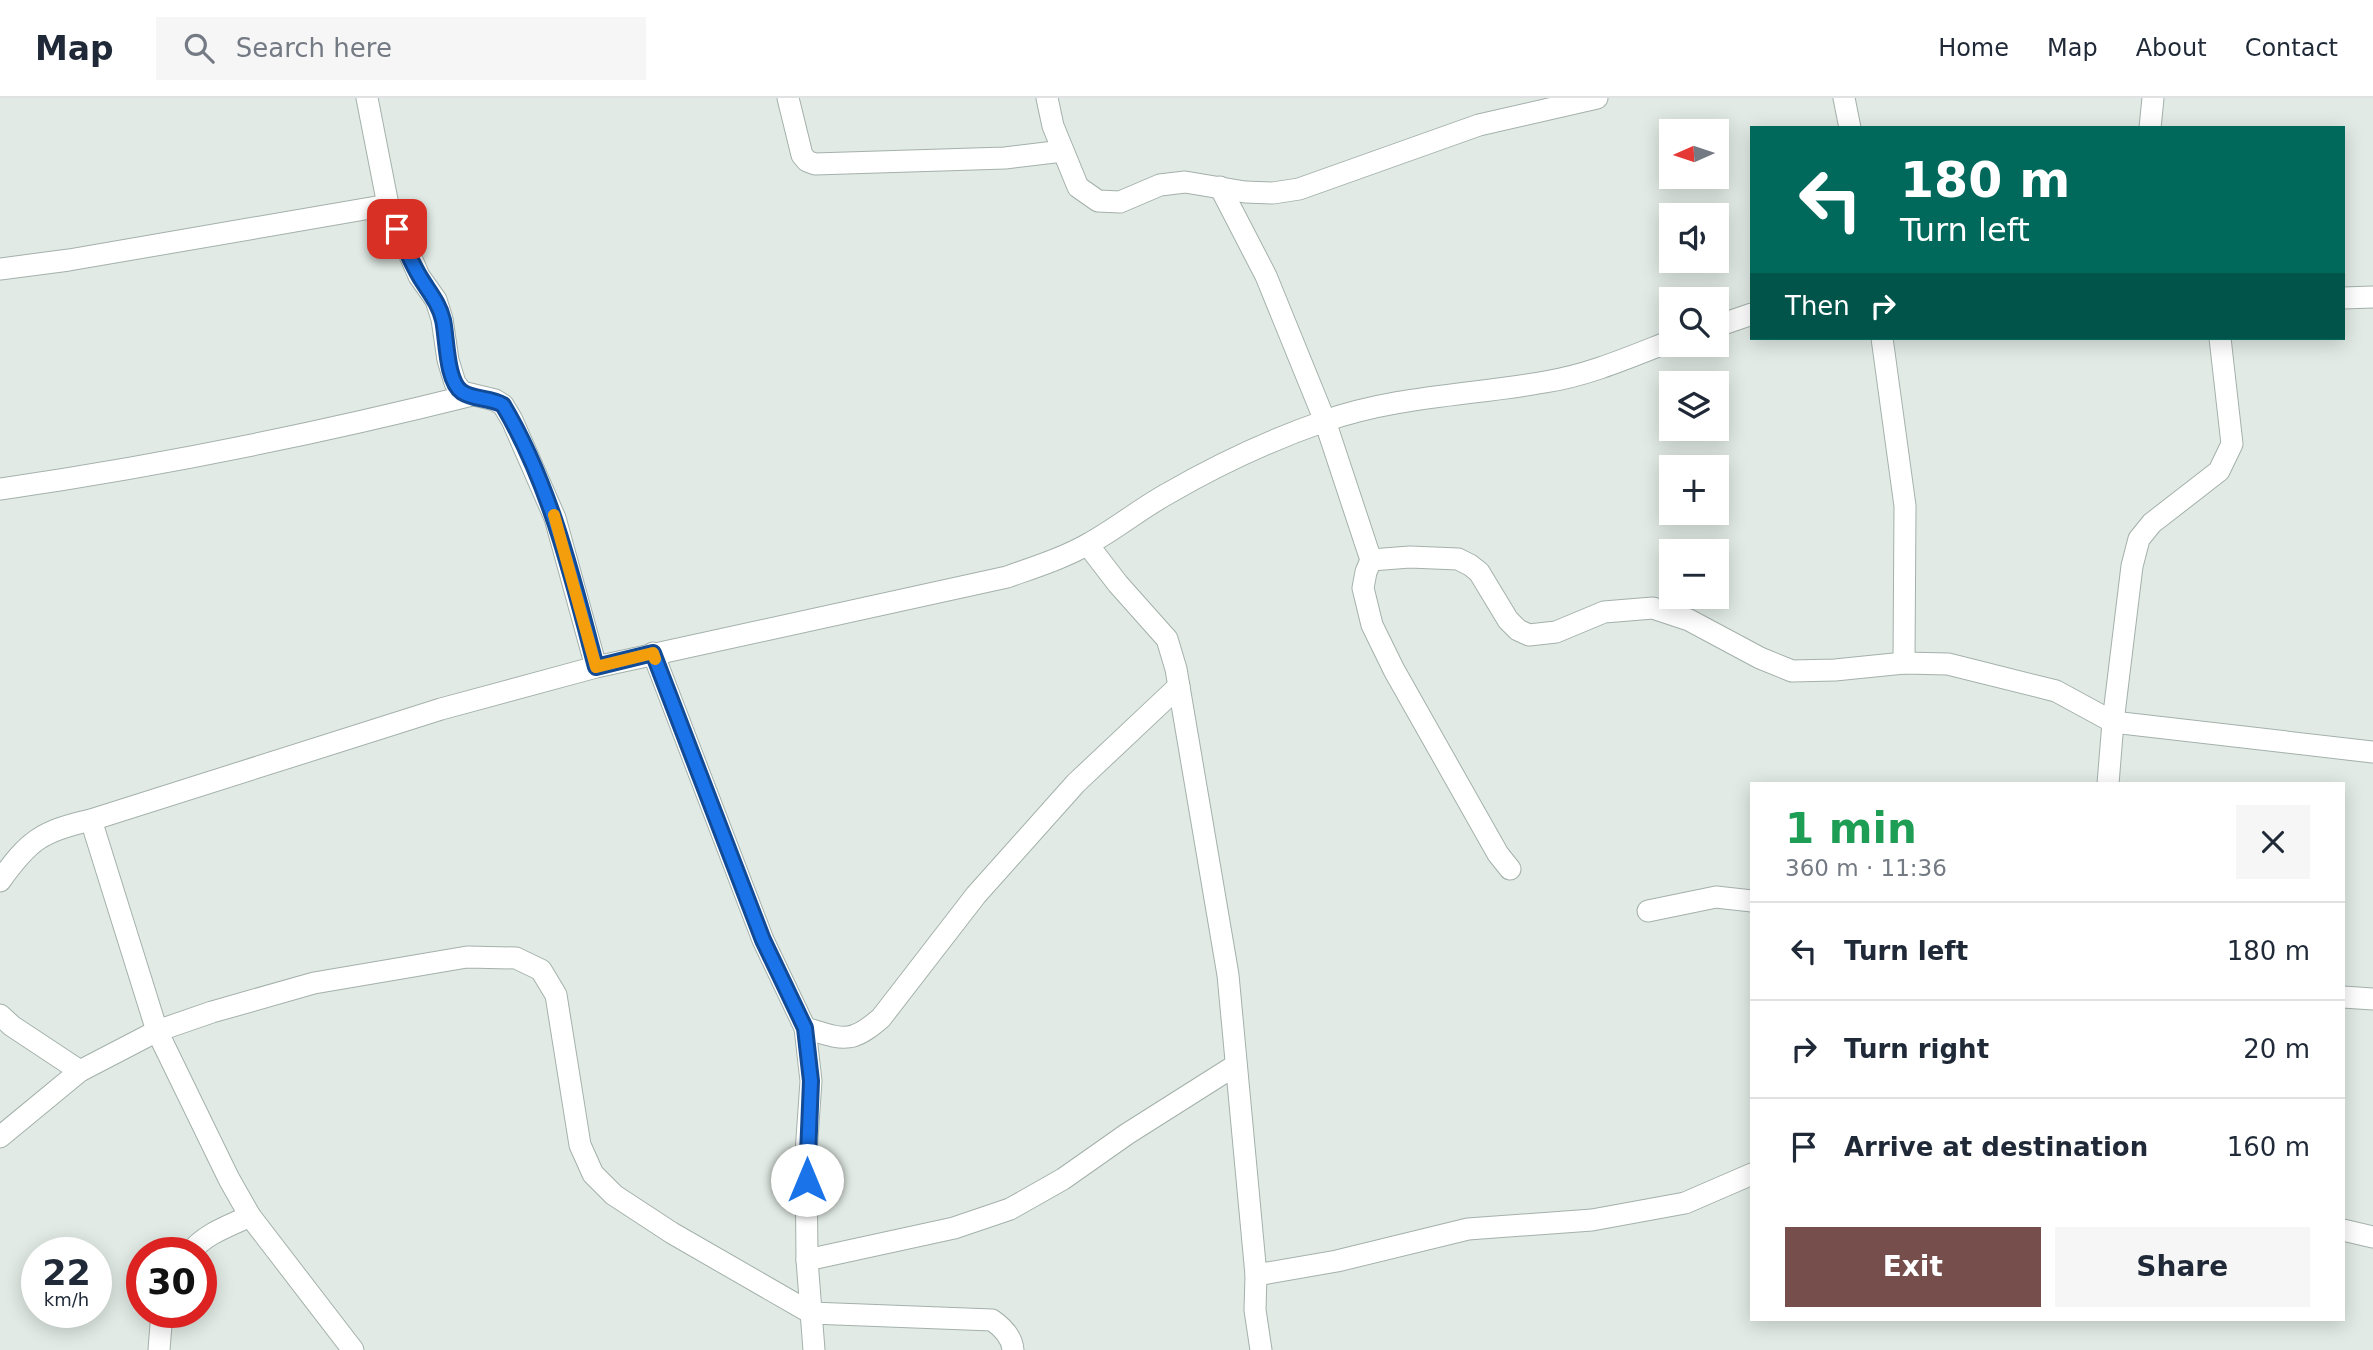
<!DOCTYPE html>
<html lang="en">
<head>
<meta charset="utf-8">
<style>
	body { margin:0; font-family:"DejaVu Sans",sans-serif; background:#f6f6f7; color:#1f2937; height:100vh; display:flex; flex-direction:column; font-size:26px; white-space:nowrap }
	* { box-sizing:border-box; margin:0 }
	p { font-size:23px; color:#747a83 }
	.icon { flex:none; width:38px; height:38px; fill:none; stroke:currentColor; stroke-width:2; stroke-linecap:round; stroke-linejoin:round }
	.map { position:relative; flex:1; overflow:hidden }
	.drawer { position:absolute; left:1750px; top:684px; width:595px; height:539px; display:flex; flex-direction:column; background:#fff; border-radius:0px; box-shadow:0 4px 18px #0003 }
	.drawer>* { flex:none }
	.hud { position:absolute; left:1750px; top:28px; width:595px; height:214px; border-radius:0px; box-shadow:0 4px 18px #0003; background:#00695c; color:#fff; overflow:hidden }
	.needle { width:46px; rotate:267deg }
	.fabs { position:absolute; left:1659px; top:21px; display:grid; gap:14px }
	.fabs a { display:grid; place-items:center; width:70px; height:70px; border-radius:0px; background:#fff; box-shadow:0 4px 18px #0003; font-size:35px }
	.speed { position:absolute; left:21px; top:1139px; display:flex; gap:14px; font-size:35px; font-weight:700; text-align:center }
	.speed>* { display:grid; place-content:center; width:91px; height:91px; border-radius:50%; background:#fff; box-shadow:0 4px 18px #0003; line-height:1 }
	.speed small { font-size:18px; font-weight:400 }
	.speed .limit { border:10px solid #d22; background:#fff; color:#111 }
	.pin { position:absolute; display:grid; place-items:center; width:60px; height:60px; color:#fff; margin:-30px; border-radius:14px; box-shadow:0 4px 10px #0006 }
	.me { position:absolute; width:77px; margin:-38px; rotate:0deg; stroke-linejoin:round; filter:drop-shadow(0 0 5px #0008) }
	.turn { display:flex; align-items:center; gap:24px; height:147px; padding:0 35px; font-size:32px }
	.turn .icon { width:91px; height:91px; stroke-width:2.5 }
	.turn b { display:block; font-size:49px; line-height:60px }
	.then { display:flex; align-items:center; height:66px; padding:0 35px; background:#0003; gap:14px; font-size:26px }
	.round { display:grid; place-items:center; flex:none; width:74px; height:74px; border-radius:0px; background:#f6f6f7 }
	.overview { display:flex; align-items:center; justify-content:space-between; height:119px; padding:0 35px }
	h1 { font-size:42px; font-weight:800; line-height:52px; color:#1e9e55 }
	.primary-button { display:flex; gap:14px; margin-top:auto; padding:14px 35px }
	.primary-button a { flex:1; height:80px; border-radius:0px; background:#764f4d; color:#fff; font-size:28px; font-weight:800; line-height:80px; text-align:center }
	.primary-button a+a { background:#f6f6f7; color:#1f2937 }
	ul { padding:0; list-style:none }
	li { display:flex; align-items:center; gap:21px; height:98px; padding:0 35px; border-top:2px solid #e0e1e3 }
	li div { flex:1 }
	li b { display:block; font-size:26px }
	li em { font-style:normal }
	header { display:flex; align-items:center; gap:42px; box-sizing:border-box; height:98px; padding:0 35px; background:#fff; border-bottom:2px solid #e0e1e3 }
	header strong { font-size:33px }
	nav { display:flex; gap:38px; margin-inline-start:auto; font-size:24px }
	.search { width:490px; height:63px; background:#f6f6f7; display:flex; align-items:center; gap:18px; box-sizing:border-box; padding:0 24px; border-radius:0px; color:#747a83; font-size:26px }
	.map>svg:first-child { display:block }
</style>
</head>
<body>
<header>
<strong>Map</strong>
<div class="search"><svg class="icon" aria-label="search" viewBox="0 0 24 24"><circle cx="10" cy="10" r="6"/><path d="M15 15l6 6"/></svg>Search here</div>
<nav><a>Home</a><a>Map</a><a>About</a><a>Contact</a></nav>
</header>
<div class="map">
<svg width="2373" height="1252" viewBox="0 0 2373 1252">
	<rect width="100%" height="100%" fill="#e1eae5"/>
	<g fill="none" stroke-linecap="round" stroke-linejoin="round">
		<g stroke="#a4b1ab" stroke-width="23">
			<g id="minor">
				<path d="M367 0 388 107 419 178 436 202 442 221 448 262 455 285 462 294 495 302 503 307 512 322 555 420 596 569"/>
				<path d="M788 0 802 57 807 63 815 66 1005 60 1063 53"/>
				<path d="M1047 0 1053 28 1078 89 1098 103 1120 104 1160 87 1185 84 1245 94 1273 95 1299 91 1479 27 1597 0"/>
				<path d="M1844 0 1850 30"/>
				<path d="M2150 30 2153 0"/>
				<path d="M1220 89 1266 178 1325 323 1371 462 1366 474 1363 490 1372 527 1394 572 1498 756 1510 771"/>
				<path d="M0 171 69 162 388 107"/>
				<path d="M2343 200 2373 199"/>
				<path d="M1717 228 1752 216"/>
				<path d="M1882 240 1905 408 1904 565"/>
				<path d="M0 391C159 368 316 336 472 297"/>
				<path d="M1088 447 1118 486 1167 541 1176 571 1228 877 1256 1177 1255 1212 1261 1252"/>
				<path d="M1371 462 1410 459 1458 461 1470 467 1479 474 1508 522 1518 532 1529 537 1556 534 1604 514 1653 510 1689 522 1760 560 1792 573 1835 572 1904 565 1948 566 2056 593 2113 624 2373 654"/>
				<path d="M653 555 763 842 805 930 811 983 806 1055 807 1162 814 1252"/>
				<path d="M2108 686 2113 624 2132 468 2139 441 2152 425 2219 373 2232 346 2220 240"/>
				<path d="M91 722 157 933 229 1081 250 1118 353 1252"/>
				<path d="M0 783C29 742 42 733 91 722L441 611 596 569 1007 479C1035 469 1064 460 1090 445 1117 430 1140 411 1167 396 1217 367 1270 342 1325 323 1396 298 1472 297 1545 284 1589 277 1630 259 1671 243"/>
				<path d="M1648 813 1716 799 1752 803"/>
				<path d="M2343 899 2373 901"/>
				<path d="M0 917 12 928 80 973"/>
				<path d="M805 930C843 941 850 947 881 920L976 797 1076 685 1179 588"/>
				<path d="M0 1039 80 973 157 933 212 914 314 885 467 859 516 860 541 872 556 897 580 1047 593 1076 614 1097 672 1135 811 1215 992 1222C1002 1229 1012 1238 1013 1252"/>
				<path d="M2343 1132 2373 1139"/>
				<path d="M190 1155C204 1136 229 1128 250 1118"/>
				<path d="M807 1162 954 1130 1010 1111 1063 1081 1127 1036 1236 967"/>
				<path d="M1256 1177 1337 1163 1468 1131 1592 1122 1685 1105 1752 1076"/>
				<path d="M159 1252 162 1214"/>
			</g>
		</g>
		<use href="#minor" stroke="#fff" stroke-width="21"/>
	</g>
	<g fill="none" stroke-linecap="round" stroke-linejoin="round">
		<g stroke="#114b97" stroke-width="18">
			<path id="route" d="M397 131C404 147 411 164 420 179 429 194 439 205 443 222 447 240 446 283 462 294 474 302 490 299 503 307 550 386 573 481 596 569L653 555 763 842 805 930 811 983 807 1082"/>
		</g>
		<use href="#route" stroke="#1a73e8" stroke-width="12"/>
		<path stroke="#f59e0b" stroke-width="12" d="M554 417 596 569 653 555 655 561"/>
	</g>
</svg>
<div class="fabs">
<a><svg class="needle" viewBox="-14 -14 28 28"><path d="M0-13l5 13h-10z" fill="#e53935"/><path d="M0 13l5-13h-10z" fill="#747a83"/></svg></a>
<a><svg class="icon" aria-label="sound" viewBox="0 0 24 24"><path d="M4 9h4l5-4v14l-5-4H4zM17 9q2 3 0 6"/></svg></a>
<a><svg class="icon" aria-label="search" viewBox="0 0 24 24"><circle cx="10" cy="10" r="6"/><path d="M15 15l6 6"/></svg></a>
<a><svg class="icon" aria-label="layers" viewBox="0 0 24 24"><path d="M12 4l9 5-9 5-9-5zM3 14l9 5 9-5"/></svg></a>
<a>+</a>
<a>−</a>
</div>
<div class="speed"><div>22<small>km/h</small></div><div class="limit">30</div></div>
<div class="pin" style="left:397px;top:131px;background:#d93025"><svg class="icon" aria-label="arrive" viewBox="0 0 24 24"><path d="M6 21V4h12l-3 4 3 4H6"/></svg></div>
<svg class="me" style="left:807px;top:1082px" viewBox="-20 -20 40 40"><circle r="19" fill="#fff"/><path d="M0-13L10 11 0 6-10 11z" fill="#1a73e8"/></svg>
<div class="hud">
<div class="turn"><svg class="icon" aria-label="left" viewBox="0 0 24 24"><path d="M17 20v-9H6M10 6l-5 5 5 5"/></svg><div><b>180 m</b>Turn left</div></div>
<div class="then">Then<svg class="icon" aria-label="right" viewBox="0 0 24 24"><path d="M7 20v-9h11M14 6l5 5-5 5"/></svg></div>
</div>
<section class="drawer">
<div class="overview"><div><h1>1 min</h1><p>360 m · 11:36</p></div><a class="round"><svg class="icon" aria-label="close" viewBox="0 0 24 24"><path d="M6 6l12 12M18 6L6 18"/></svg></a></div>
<ul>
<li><svg class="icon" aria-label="left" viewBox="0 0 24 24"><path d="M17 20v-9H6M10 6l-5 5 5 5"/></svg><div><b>Turn left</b></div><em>180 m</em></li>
<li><svg class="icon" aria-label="right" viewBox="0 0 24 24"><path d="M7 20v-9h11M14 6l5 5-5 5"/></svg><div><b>Turn right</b></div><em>20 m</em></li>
<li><svg class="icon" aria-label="arrive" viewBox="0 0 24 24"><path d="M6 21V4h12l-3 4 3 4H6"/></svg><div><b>Arrive at destination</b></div><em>160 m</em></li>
</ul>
<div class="primary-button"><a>Exit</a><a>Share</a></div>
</section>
</div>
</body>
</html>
